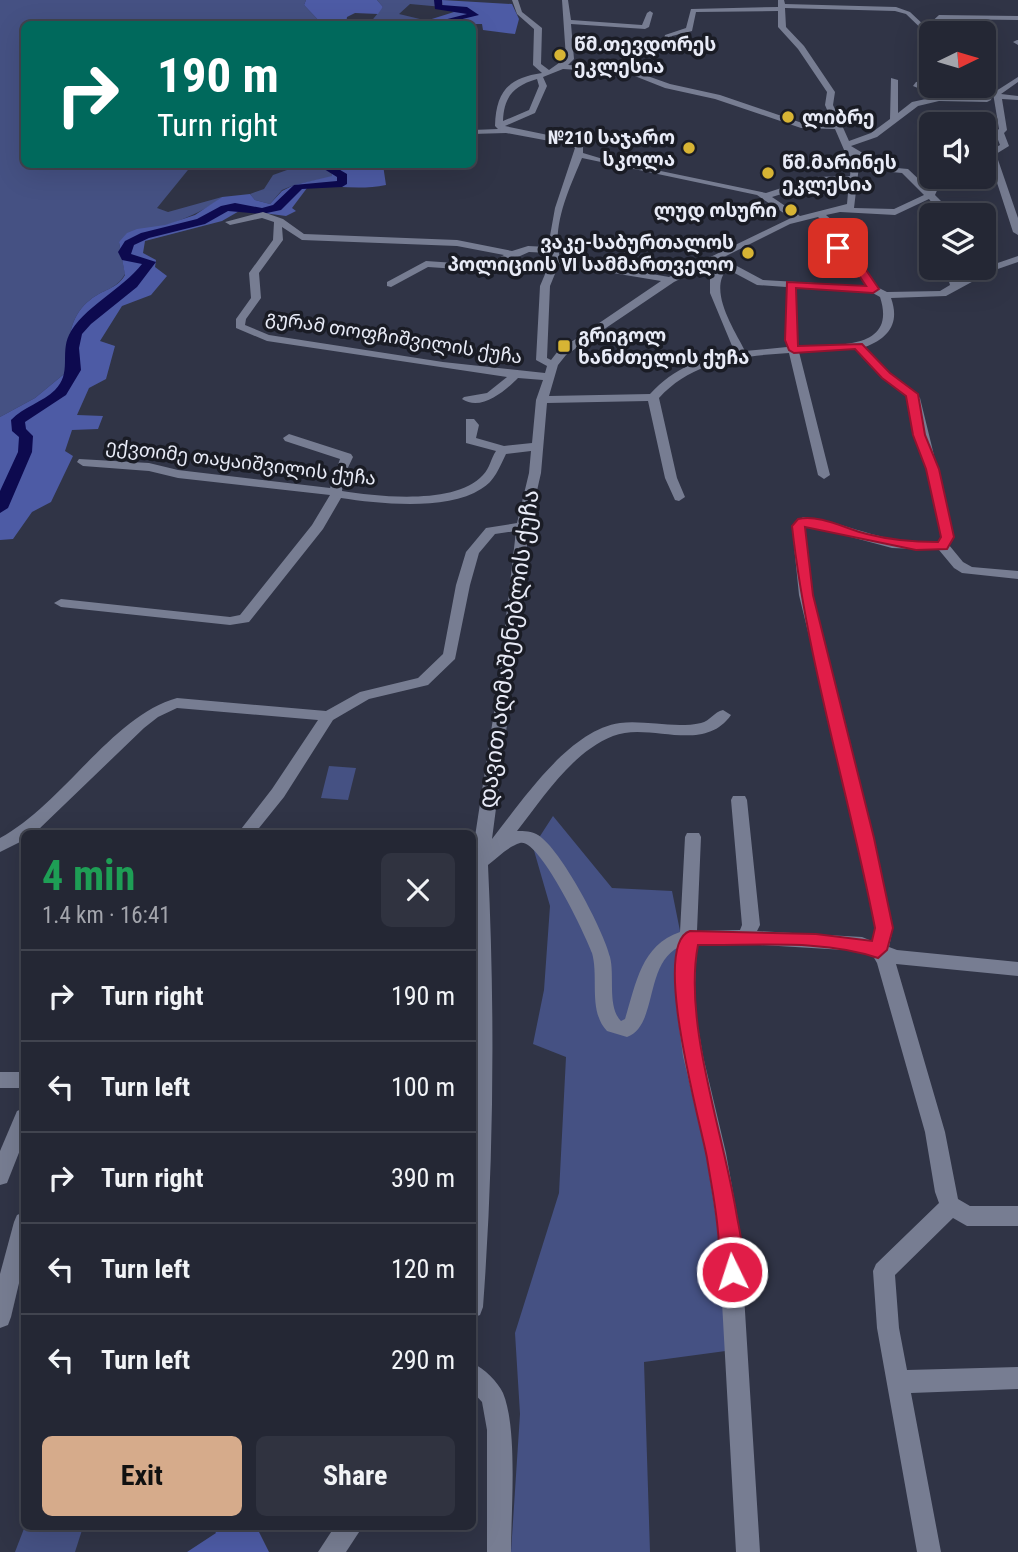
<!DOCTYPE html>
<html lang="en">
<head>
<meta charset="utf-8">
<style>
	body { margin:0; font-family:"Roboto Condensed","Noto Sans Georgian",sans-serif; background:#303340; color:#f1f3f6; height:100vh; display:flex; flex-direction:column; font-size:26px; white-space:nowrap }
	* { box-sizing:border-box; margin:0 }
	p { font-size:23px; color:#a3a5ac }
	.icon { flex:none; width:38px; height:38px; fill:none; stroke:currentColor; stroke-width:2; stroke-linecap:round; stroke-linejoin:round }
	.map { position:relative; flex:1; overflow:hidden }
	.drawer { position:absolute; left:21px; top:830px; width:455px; height:700px; display:flex; flex-direction:column; background:#242734; border-radius:10px; box-shadow:0 7px 28px #0002,0 0 0 2px #41444f }
	.drawer>* { flex:none }
	.top-card { position:absolute; left:21px; top:21px; width:455px; height:147px; border-radius:10px; box-shadow:0 7px 28px #0002,0 0 0 2px #41444f; background:#00695c; color:#fff; overflow:hidden }
	.needle { width:46px; rotate:85deg }
	.fabs { position:absolute; left:919px; top:21px; display:grid; gap:14px }
	.fabs a { display:grid; place-items:center; width:77px; height:77px; border-radius:10px; background:#242734; box-shadow:0 7px 28px #0002,0 0 0 2px #41444f; font-size:35px }
	.pin { position:absolute; display:grid; place-items:center; width:60px; height:60px; color:#fff; margin:-30px; border-radius:14px; box-shadow:0 4px 10px #0006 }
	.me { position:absolute; width:77px; margin:-38px; rotate:356deg; stroke-linejoin:round; filter:drop-shadow(0 0 5px #0008) }
	.turn { display:flex; align-items:center; gap:24px; height:147px; padding:0 21px; font-size:32px }
	.turn .icon { width:91px; height:91px; stroke-width:2.5 }
	.turn b { display:block; font-size:49px; line-height:60px }
	.round { display:grid; place-items:center; flex:none; width:74px; height:74px; border-radius:10px; background:#303340 }
	.headline { display:flex; align-items:center; justify-content:space-between; height:119px; padding:0 21px }
	h1 { font-size:42px; font-weight:700; line-height:52px; color:#1e9e55 }
	.action { display:flex; gap:14px; margin-top:auto; padding:14px 21px }
	.action a { flex:1; height:80px; border-radius:10px; background:#d6ab8b; color:#111; font-size:28px; font-weight:700; line-height:80px; text-align:center }
	.action a+a { background:#303340; color:#f1f3f6 }
	ul { padding:0; list-style:none }
	li { display:flex; align-items:center; gap:21px; height:91px; padding:0 21px; border-top:2px solid #41444f }
	li div { flex:1 }
	li b { display:block; font-size:26px }
	li em { font-style:normal }
	.map>svg:first-child { display:block }
</style>
</head>
<body>
<div class="map">
<svg width="1018" height="1552" viewBox="0 0 1018 1552">
	<rect width="100%" height="100%" fill="#303446"/>
	<g fill="#455183">
		<path d="M0 0H306L304 5 322 24H24V164L192 165 157 208 168 212 222 197C193 221 154 227 119 242L125 274C116 290 103 289 90 300 68 317 67 345 69 370L35 398 0 417Z"/>
		<path d="M377 0H442L443 7 410 4 399 14 424 20 416 24H369L383 7Z"/>
		<path d="M301 165H314L332 173V177L294 185 282 190 270 204 255 200 250 194 264 189 273 175Z"/>
		<path d="M329 766 356 768 348 800 321 798Z"/>
		<path d="M553 816 612 888 672 891 684 951 729 1233 733 1350 644 1362 650 1552H511L520 1414 515 1333 559 1193 566 1057 533 1044 544 990 550 906 533 847Z"/>
		<path d="M25 1526 82 1530 75 1552H15Z"/>
	</g>
	<g fill="#4d5ba5">
		<path d="M306 0H377L383 7 378 14 355 13 347 17 346 24H322L304 5Z"/>
		<path d="M442 0 512 4 519 19 515 34 483 30 482 24H416L454 12 443 7Z"/>
		<path d="M314 165H383L386 185C362 190 339 186 314 186L307 188 292 208 296 211 286 216 241 210 222 221 145 241 143 253 156 260 155 267 167 276 151 295 122 306 100 341 115 346 106 379 89 388 77 415 103 416 98 429 72 430 65 451 73 456 51 502 32 512 13 539 0 540V417L35 398 69 370C67 345 68 317 90 300 103 289 116 290 125 275L119 242 127 233 137 229 165 225 195 215 222 197 250 194 255 200 270 204 282 191 294 185 332 176V173Z"/>
		<path d="M212 1526H256L269 1552H187L216 1533Z"/>
	</g>
	<g fill="none" stroke-linecap="round" stroke-linejoin="round">
		<g fill="#0d0a4f" fill-rule="evenodd">
			<path d="M434 0H442V5L467 7 479 15 442 24H428L467 14 435 9Z"/>
			<path d="M316 164H330L347 174V184L342 187 302 189 281 210 262 214 228 211 205 224 149 238 134 245 131 254 156 262 137 287 91 324 82 334 79 348 81 370 66 395 25 422 26 429 33 436 32 452 8 508 0 513V491L18 452 19 437 12 431 11 420C23 407 43 402 55 390 72 373 60 354 69 335 82 308 123 289 142 264L122 260 118 252 125 241 141 233 197 219 221 206 235 203 262 208 273 205 294 185 337 181V177Z"/>
		</g>
		<g fill="#777d92" fill-rule="evenodd">
			<path d="M512 0H518L522 12 542 28 541 64 549 70 566 58 562 0H568L571 20 642 25 647 13 650 11 653 13 649 27 645 29 571 24 574 59 568 65 628 69 670 84 720 95 805 124H833L825 105 827 92 798 49 778 27V11L696 12 692 31 672 36 670 47 666 49 662 47 665 35 686 28 691 9 778 7V0H784L785 4 896 7 910 12 926 27 939 15 1018 16V20L941 19 930 31 932 33 931 38 906 14 895 11 785 8 786 27 804 46 835 92 833 105 849 141 871 133 890 119 891 78 898 80V113L912 102 935 97V95L913 86 916 82 931 80V84L925 85 942 92 943 97 984 98 986 90 993 92 991 100 987 102 939 101 918 106 877 137 851 146 886 167 908 169 929 189 935 177H943L935 195 942 202 941 215H933L932 203 929 199 895 215 840 212 826 215 839 226 843 247 861 264 877 287 887 292 940 291 950 285 945 268H955L959 281 986 267 1018 256V262L992 271 946 296 891 298C900 323 889 338 865 347L890 374 920 398 954 537 949 545 963 562 972 567 1018 571V579L962 573 954 568 939 550 892 548 810 526 805 527 813 595 874 838 893 928 889 947 897 950 1018 962V976L896 964 945 1132 958 1199 970 1206H1018V1226H967L953 1218 895 1275 899 1328 907 1370 1018 1367V1389L911 1393 941 1552H917L877 1328 873 1271 876 1264 939 1203 935 1192 925 1132 877 963 873 956 861 951 745 944 697 945 694 1003 703 1056 726 1153 740 1231 760 1552H736L718 1231 706 1153 683 1056 676 1003 679 947C644 964 658 1026 627 1037L607 1031C588 1011 599 978 592 953 586 936 539 837 520 843 509 846 497 858 488 865 495 1012 494 1159 483 1307L480 1315 472 1318V1108L476 991 472 856 498 686 516 531 495 534 479 553 470 585 455 659 428 685 369 699 333 720 284 797 255 833H238L272 789 318 720 177 708 158 717 144 728 38 830 24 833V840L0 852V838C63 804 112 716 177 698L326 711 360 692 418 678 443 654 456 585 466 552 486 528 517 523 529 473 531 451 506 454C499 468 495 481 481 489 447 511 380 504 341 498L323 529 249 622 230 625 61 607 54 603 61 599 230 617 240 615 312 525 330 495 178 478 149 471 83 466 77 462 79 459 149 463 178 470 330 488 340 459 285 441 283 438 289 434 351 454 353 457 344 476 342 491C380 497 456 505 483 475 490 468 491 458 496 451L466 443V419H474L479 425 476 438 504 446 532 443 536 400 543 380 518 378C505 391 481 412 462 399L464 397 487 393 507 377 267 341 236 328V319L251 298 249 273 273 240 274 222 262 218 230 225 225 222 263 212 283 219 304 234 457 240 512 251 528 246 548 247 555 208 575 148 571 145 506 133 472 134V130L498 129 495 126C496 92 508 78 542 73L533 65 534 29 517 14ZM563 69 627 73 665 88 715 99 801 128 835 129 851 166 850 176 815 177 766 193 603 159 583 153V147L577 141 505 126 535 113 547 86 543 77ZM537 79 539 86 529 110 503 121C504 97 513 86 537 79ZM856 157 881 171 902 173 924 195 894 209 854 208 859 166ZM582 158 757 195 791 218 669 277 560 258C551 226 570 187 582 158ZM849 182 847 204 800 216 772 197 816 183ZM818 217C837 233 826 239 836 251 846 264 855 270 866 286L763 280 722 258 790 224ZM282 227 302 240 457 246 504 255 485 265 426 261 387 282V286L391 287 428 267 487 271 529 252 549 253 551 260 540 286 536 360 547 366 545 373 443 362 269 335 245 325 246 319 261 298 259 273 283 240ZM714 262 719 265 710 277V293L735 353C700 359 675 367 650 394L549 396 558 365 566 355 674 282ZM559 264 661 281 558 351 551 360 547 358 550 286ZM727 269 757 285 786 287 787 347 745 351C734 329 708 291 727 269ZM796 288 871 292 880 297C898 352 833 344 798 346ZM855 349 882 378 909 399 942 537 938 542C886 546 851 523 803 517L792 526 799 595 858 838 875 928 872 941 862 937 757 931 760 925 747 800 745 796H733L731 800 742 925 740 930 697 931 701 837 699 833H687L685 837 680 932C641 945 636 984 625 1019L621 1021C607 1007 615 976 610 957 604 931 561 849 538 835 532 831 524 831 517 831 544 797 571 753 613 736 649 721 703 755 731 715L723 710C714 712 710 721 701 723 674 729 647 720 620 723 569 730 522 801 492 839L512 686 529 526 541 473 547 403 648 401 665 478 675 500 679 501 685 497 677 478 659 398C692 361 741 356 789 353L818 475 824 479 830 475 799 352Z"/>
			<path d="M1017 40H1018V45L1013 42Z"/>
			<path d="M1018 77V82L1001 94 1018 96V100L1002 99 1007 130 1004 133 1009 146 996 154 1018 218V235L1013 232 989 158 984 159V154L1000 145 995 132 999 129 993 93Z"/>
			<rect x="0" y="1072" width="24" height="16"/>
			<path d="M24 1108V1140L7 1183 0 1185V1151L17 1111Z"/>
			<path d="M24 1212V1262L11 1317 8 1325 0 1328V1274L14 1222 17 1215Z"/>
			<path d="M472 1363C484 1368 498 1382 503 1393 518 1429 511 1511 511 1552H487V1430L482 1402 472 1391Z"/>
			<path d="M335 1526H363L346 1552H318Z"/>
		</g>
	</g>
	<path fill="#e11d48" stroke="#92132f" stroke-width="2" d="M835 246H842L862 264 879 289 873 293 796 288 798 346 862 344 890 373 918 394 925 435 939 469 954 537 947 549 916 550 805 527 813 595 874 838 893 928 887 950 878 958C823 939 756 946 698 945 683 1022 723 1132 736 1211 739 1230 748 1261 740 1280L732 1283 724 1280C718 1265 720 1248 718 1232 716 1207 711 1183 707 1158 701 1125 650 944 690 931L816 934 872 941 875 928C849 794 807 662 792 526L798 519C820 514 846 529 867 534 890 540 914 542 938 542L941 537 926 469 913 435 906 396 882 378 855 349 794 353 789 350 785 340 787 282 866 286 854 268 835 251Z"/>
	<g fill="#d7b434" stroke="#1a1c25" stroke-width="2.5">
		<circle cx="560" cy="55" r="7"/>
		<circle cx="788" cy="117" r="7"/>
		<circle cx="689" cy="148" r="7"/>
		<circle cx="768" cy="173" r="7"/>
		<circle cx="791" cy="210" r="7"/>
		<circle cx="748" cy="253" r="7"/>
		<rect x="557" y="339" width="14" height="14" rx="3.5"/>
	</g>
	<g text-anchor="middle" dominant-baseline="central" stroke-width="7" stroke-linejoin="round" paint-order="stroke">
		<g font-size="19" font-weight="bold" fill="#e8ebf7" stroke="#1a1c25" text-anchor="start">
			<text x="574" y="44">წმ.თევდორეს<tspan x="574" dy="22">ეკლესია</tspan></text>
			<text x="802" y="117">ლიბრე</text>
			<text x="675" y="137" text-anchor="end">№210 საჯარო<tspan x="675" dy="22">სკოლა</tspan></text>
			<text x="782" y="162">წმ.მარინეს<tspan x="782" dy="22">ეკლესია</tspan></text>
			<text x="777" y="210" text-anchor="end">ლუდ ოსური</text>
			<text x="734" y="242" text-anchor="end">ვაკე-საბურთალოს<tspan x="734" dy="22">პოლიციის VI სამმართველო</tspan></text>
			<text x="578" y="335">გრიგოლ<tspan x="578" dy="22">ხანძთელის ქუჩა</tspan></text>
		</g>
		<g font-size="19" fill="#e8ebf7" stroke="#1a1c25">
			<text transform="translate(394 337) rotate(9)">გურამ თოფჩიშვილის ქუჩა</text>
			<text transform="translate(241 462) rotate(7)">ექვთიმე თაყაიშვილის ქუჩა</text>
		</g>
		<g font-size="23" fill="#e8ebf7" stroke="#1a1c25">
			<text transform="translate(509 649) rotate(-82)">დავით აღმაშენებლის ქუჩა</text>
		</g>
	</g>
</svg>
<div class="fabs">
<a><svg class="needle" viewBox="-14 -14 28 28"><path d="M0-13l5 13h-10z" fill="#e53935"/><path d="M0 13l5-13h-10z" fill="#a3a5ac"/></svg></a>
<a><svg class="icon" aria-label="sound" viewBox="0 0 24 24"><path d="M4 9h4l5-4v14l-5-4H4zM17 9q2 3 0 6"/></svg></a>
<a><svg class="icon" aria-label="layers" viewBox="0 0 24 24"><path d="M12 4l9 5-9 5-9-5zM3 14l9 5 9-5"/></svg></a>
</div>
<div class="pin" style="left:838px;top:248px;background:#d93025"><svg class="icon" aria-label="arrive" viewBox="0 0 24 24"><path d="M6 21V4h12l-3 4 3 4H6"/></svg></div>
<svg class="me" style="left:732px;top:1272px" viewBox="-20 -20 40 40"><circle r="17" fill="#e11d48" stroke="#fff" stroke-width="3"/><path d="M0-11L8 9 0 5-8 9z" fill="#fff"/></svg>
<div class="top-card">
<div class="turn"><svg class="icon" aria-label="right" viewBox="0 0 24 24"><path d="M7 20v-9h11M14 6l5 5-5 5"/></svg><div><b>190 m</b>Turn right</div></div>
</div>
<section class="drawer">
<div class="headline"><div><h1>4 min</h1><p>1.4 km · 16:41</p></div><a class="round"><svg class="icon" aria-label="close" viewBox="0 0 24 24"><path d="M6 6l12 12M18 6L6 18"/></svg></a></div>
<ul>
<li><svg class="icon" aria-label="right" viewBox="0 0 24 24"><path d="M7 20v-9h11M14 6l5 5-5 5"/></svg><div><b>Turn right</b></div><em>190 m</em></li>
<li><svg class="icon" aria-label="left" viewBox="0 0 24 24"><path d="M17 20v-9H6M10 6l-5 5 5 5"/></svg><div><b>Turn left</b></div><em>100 m</em></li>
<li><svg class="icon" aria-label="right" viewBox="0 0 24 24"><path d="M7 20v-9h11M14 6l5 5-5 5"/></svg><div><b>Turn right</b></div><em>390 m</em></li>
<li><svg class="icon" aria-label="left" viewBox="0 0 24 24"><path d="M17 20v-9H6M10 6l-5 5 5 5"/></svg><div><b>Turn left</b></div><em>120 m</em></li>
<li><svg class="icon" aria-label="left" viewBox="0 0 24 24"><path d="M17 20v-9H6M10 6l-5 5 5 5"/></svg><div><b>Turn left</b></div><em>290 m</em></li>
</ul>
<div class="action"><a>Exit</a><a>Share</a></div>
</section>
</div>
</body>
</html>
